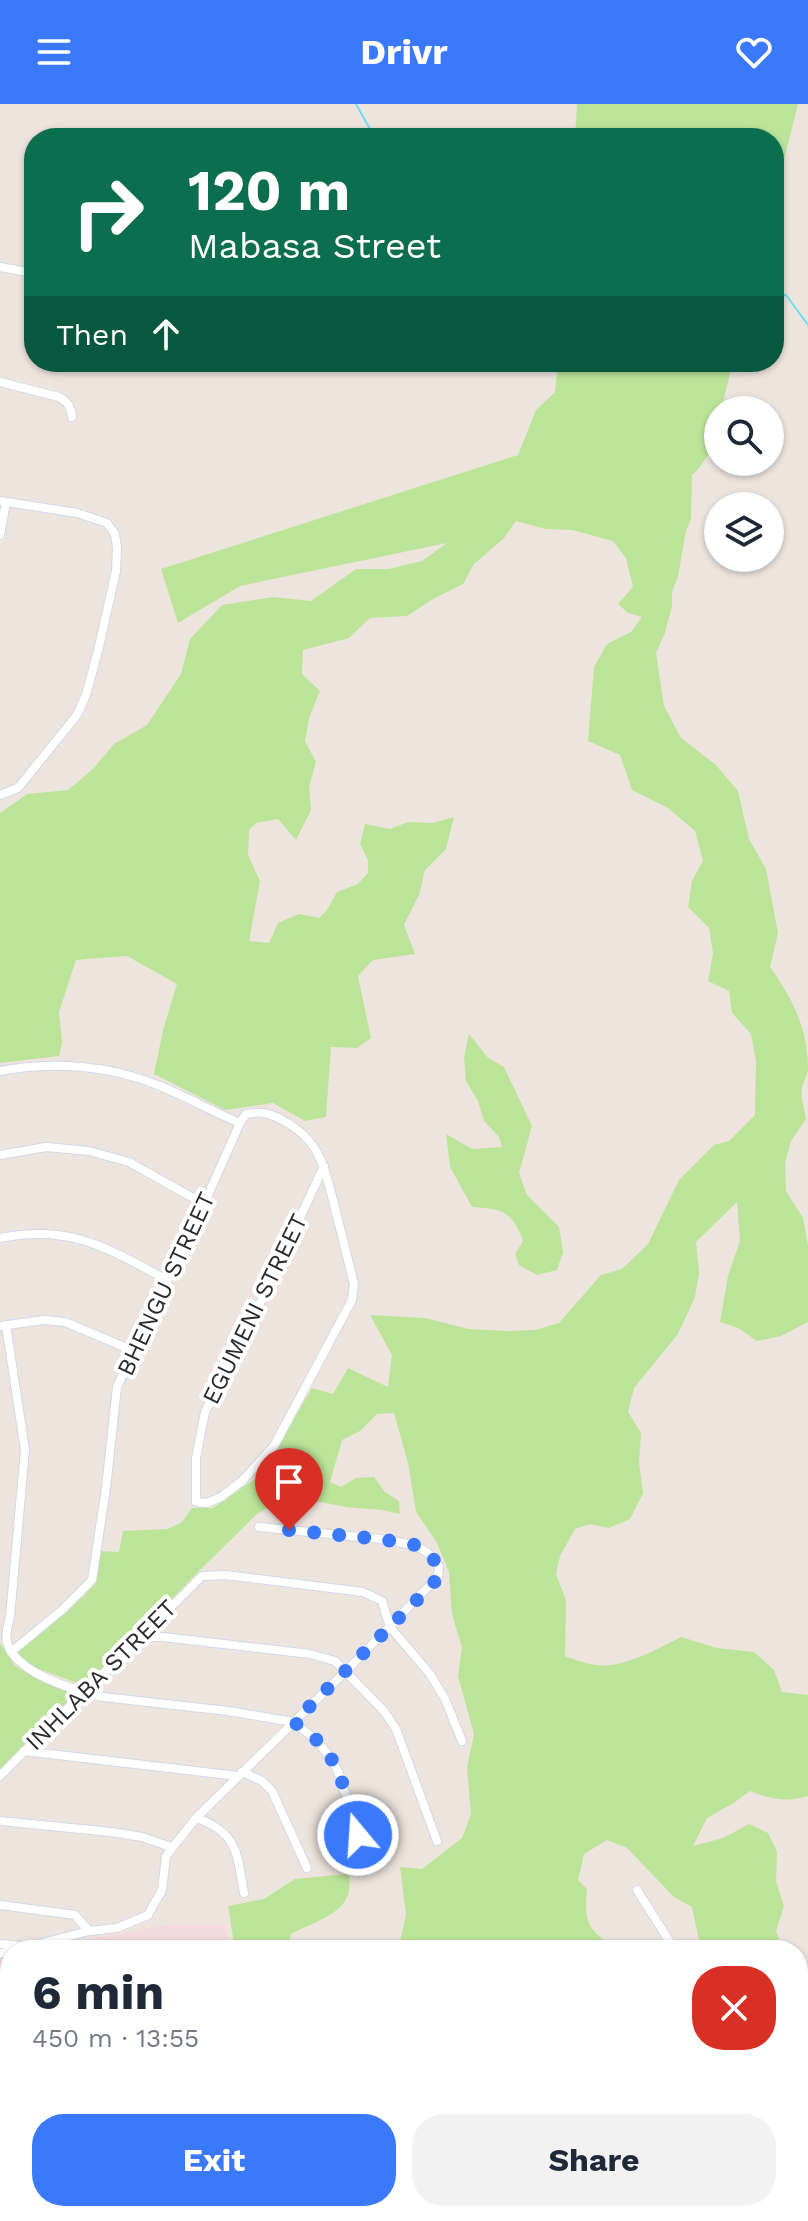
<!DOCTYPE html>
<html lang="en">
<head>
<meta charset="utf-8">
<style>
	body { margin:0; font-family:"Work Sans",sans-serif; background:#f2f2f3; color:#1f2937; height:100vh; display:flex; flex-direction:column; font-size:30px; white-space:nowrap }
	* { box-sizing:border-box; margin:0 }
	p { font-size:26px; color:#747a83 }
	.icon { flex:none; width:44px; height:44px; fill:none; stroke:currentColor; stroke-width:2; stroke-linecap:round; stroke-linejoin:round }
	.map { position:relative; flex:1; overflow:hidden }
	.sheet { position:absolute; left:0px; top:1836px; width:808px; height:282px; display:flex; flex-direction:column; background:#fff; border-radius:32px 32px 0 0; box-shadow:0 2px 6px #0004 }
	.sheet>* { flex:none }
	.guide { position:absolute; left:24px; top:24px; width:760px; height:244px; border-radius:32px; box-shadow:0 2px 6px #0004; background:#0b6e4f; color:#fff; overflow:hidden }
	.tools { position:absolute; left:704px; top:292px; display:grid; gap:16px }
	.tools a { display:grid; place-items:center; width:80px; height:80px; border-radius:50%; background:#fff; box-shadow:0 2px 6px #0004; font-size:40px }
	.pin { position:absolute; display:grid; place-items:center; width:68px; height:68px; color:#fff; margin:-82px -34px; border-radius:50% 50% 50% 0; rotate:-45deg; box-shadow:0 0 8px #0007 }
	.pin .icon { rotate:45deg }
	.me { position:absolute; width:88px; margin:-44px; rotate:342deg; stroke-linejoin:round; filter:drop-shadow(0 0 6px #0008) }
	.turn { display:flex; align-items:center; gap:28px; height:168px; padding:0 32px; font-size:36px }
	.turn .icon { width:104px; height:104px; stroke-width:2.5 }
	.turn b { display:block; font-size:56px; line-height:68px }
	.then { display:flex; align-items:center; height:76px; padding:0 32px; background:#0003; gap:16px; font-size:30px }
	.round { display:grid; place-items:center; flex:none; width:84px; height:84px; border-radius:32px; background:#f2f2f3 }
	.headline { display:flex; align-items:center; justify-content:space-between; height:136px; padding:0 32px }
	h1 { font-size:48px; font-weight:700; line-height:60px }
	.cta { display:flex; gap:16px; margin-top:auto; padding:16px 32px }
	.cta a { flex:1; height:92px; border-radius:32px; background:#3b79fc; color:#fff; font-size:32px; font-weight:700; line-height:92px; text-align:center }
	.cta a+a { background:#f2f2f3; color:#1f2937 }
	header { display:flex; justify-content:space-between; align-items:center; height:104px; padding:0 32px; background:#3b79fc; color:#fff; font-size:36px; font-weight:700 }
	.map>svg:first-child { display:block }
</style>
</head>
<body>
<header><svg class="icon" aria-label="menu" viewBox="0 0 24 24"><path d="M4 6h16M4 12h16M4 18h16"/></svg>Drivr<svg class="icon" aria-label="heart" viewBox="0 0 24 24"><path d="M12 20l-8-8c-3-5 5-10 8-4 3-6 11-1 8 4z"/></svg></header>
<div class="map">
<svg width="808" height="2117" viewBox="0 0 808 2117">
	<rect width="100%" height="100%" fill="#ede4dd"/>
	<path fill="#efdfcc" d="M0 2067 10 2081V2108H134L136 2117H0Z"/>
	<g fill="#f4dadf">
		<path d="M166 1821H225L230 1846H86L85 1839 96 1834Z"/>
		<path d="M10 1854V2054L0 2046V1856Z"/>
	</g>
	<g fill="#bce499">
		<path d="M577 0H798L774 96V34H575Z"/>
		<path d="M558 258H733L721 306H718C718 329 710 356 692 371L691 415 686 427 678 472 672 488V502L665 529 656 549 664 602 681 634 716 661 738 687 749 735 766 765 778 829 770 863C793 895 808 925 808 966 807 973 803 978 802 984 800 994 805 1006 806 1015L791 1037 785 1059 786 1087 803 1114 808 1141V1218L781 1232 757 1237 738 1224 720 1218 728 1172 740 1137 737 1098 696 1138 699 1169 695 1193 678 1230 634 1284 628 1308 641 1329 639 1359 643 1389 630 1415 609 1424 590 1420 575 1425 560 1452 556 1470 566 1496 565 1552C573 1555 581 1558 590 1560 621 1567 654 1546 681 1533L717 1544 754 1548 774 1566 782 1588 808 1591V1692C787 1699 770 1695 750 1687L735 1698 707 1714 693 1742 723 1734 749 1720 768 1729 777 1748 776 1777 784 1802 776 1827 783 1846H701L692 1803 674 1793 627 1744 607 1736 584 1750 578 1776 587 1785C584 1813 586 1826 612 1841L610 1846H398L406 1811 400 1763 422 1765 462 1734 471 1710 467 1663 474 1630 458 1572 462 1544 452 1510 449 1468 436 1437 416 1408 408 1359 394 1309 377 1310 360 1327 342 1336 330 1378 341 1383 356 1374 374 1373 385 1388 399 1397 400 1410 382 1406 346 1403 310 1396 280 1397 257 1410 198 1468 103 1566 80 1580 31 1562 14 1548 85 1491 95 1478 99 1447 119 1448 123 1427 167 1425 181 1419 192 1404H213L255 1375 271 1355 312 1284 333 1290 348 1264 388 1283 392 1251 370 1211 425 1214 469 1225 507 1227 535 1226 559 1219 601 1171 622 1165 648 1140 679 1076 714 1041 729 1037 755 1011 756 958 751 930 732 909 729 887 708 877 713 849 709 824 688 803 692 777 703 757 695 727 668 704 632 686 620 651 588 637 594 563 607 540 631 528 642 513 628 509 618 500 633 483 626 454 613 437 572 426 545 425 516 417 504 434 474 460 463 480 433 495 407 512 370 514 349 534 303 546 302 570 320 587 309 614 305 637 316 658 309 683 311 706 296 736 278 715 256 719 249 726 248 751 260 777 249 837 269 839 278 819 299 810 319 814 327 806 337 788 358 780 368 769V756L360 740 365 720 390 725 408 718 433 719 454 713 446 745 425 766 419 791 404 821 415 850 373 856 358 872 371 934 357 944 331 943 326 1013 305 1017 273 999 225 1006 154 970 163 926 177 880 127 852 76 856 59 908 62 939 59 952 0 959V709L27 690 68 686 93 665 114 640 147 621 181 570 190 535 222 501 273 493 311 497 356 465H389L422 457 447 439 240 482 178 519 161 465 518 351 536 306 555 288Z"/>
		<path d="M469 930 488 954 504 963 532 1022 519 1069 527 1091 559 1123 563 1148 557 1166 537 1171 519 1161 515 1150 523 1137C512 1107 503 1105 472 1103L450 1063 446 1030 472 1045 502 1043 499 1033 484 1017 478 997 466 977 464 953Z"/>
		<path d="M0 1539 15 1562 39 1575 78 1590 0 1669Z"/>
		<path d="M347 1770 349 1772C355 1809 318 1815 291 1830L287 1846H235L228 1802 264 1795 295 1775Z"/>
		<path d="M139 2108H206L202 2117H141Z"/>
	</g>
	<g fill="none" stroke-linecap="round" stroke-linejoin="round">
		<g stroke="#6fdff0" stroke-width="2">
			<path d="M356 0 375 34"/>
			<path d="M774 192 786 191 808 221"/>
		</g>
		<g stroke="#d2d8e4" stroke-width="10">
			<g id="minor">
				<path d="M0 163 32 169"/>
				<path d="M0 278 59 293C68 298 71 303 72 313"/>
				<path d="M0 397 77 409 107 419 115 430 117 444 116 467 98 547 86 591 77 611 18 684 0 691"/>
				<path d="M0 431 6 398"/>
				<path d="M0 967C53 957 110 961 160 982 187 993 213 1008 240 1019"/>
				<path d="M0 1051 46 1043 89 1047 129 1058 204 1100"/>
				<path d="M0 1134C71 1120 107 1144 167 1176"/>
				<path d="M6 1221 25 1346 10 1513C8 1521 5 1530 7 1538 15 1569 74 1586 103 1593L228 1607 294 1618 318 1638 332 1656 339 1670 368 1761"/>
				<path d="M0 1222 44 1216 65 1218 134 1247"/>
				<path d="M143 1533H163L310 1550 335 1557 384 1607 396 1625 437 1737"/>
				<path d="M11 1548 62 1506 92 1476 106 1384 117 1283 204 1100 240 1019 246 1010C260 1007 269 1009 282 1016 322 1036 325 1067 336 1108 342 1132 348 1156 354 1180L352 1196 274 1342 242 1377 221 1393 207 1399 196 1398V1354L205 1308 260 1199 324 1062"/>
				<path d="M24 1647 238 1672"/>
				<path d="M242 1668 262 1677 272 1687 307 1764"/>
				<path d="M0 1672C66 1604 136 1539 202 1472L225 1471 363 1488 382 1497 390 1523 430 1570 445 1595 462 1637"/>
				<path d="M196 1714C238 1728 237 1750 244 1789"/>
				<path d="M0 1717 111 1728 142 1733 171 1743"/>
				<path d="M637 1786 675 1846"/>
				<path d="M0 1801 75 1811 89 1827"/>
				<path d="M0 1840 23 1842"/>
				<path d="M15 1846 89 1827 117 1824 148 1811 162 1786 166 1752 196 1714 346 1567 438 1473 439 1462 428 1449 415 1441 380 1435 259 1423"/>
				<path d="M0 1850 10 1847"/>
				<path d="M798 1883 808 1880"/>
				<path d="M644 2108 648 2117"/>
				<path d="M493 2117 494 2108"/>
			</g>
		</g>
		<use href="#minor" stroke="#fff" stroke-width="8"/>
	</g>
	<g fill="none" stroke-linecap="round" stroke-linejoin="round">
		<path stroke="#3b79fc" stroke-width="14" stroke-dasharray="0 25.2" d="M289 1426 380 1435 415 1441 428 1449 439 1462 438 1473 432 1481 294 1618C302 1624 311 1631 319 1638 342 1663 348 1699 358 1731"/>
	</g>
	<g text-anchor="middle" dominant-baseline="central" stroke-width="8" stroke-linejoin="round" paint-order="stroke">
		<g font-size="24" fill="#2b2b2b" stroke="#fff">
			<text transform="translate(166 1180) rotate(-65)">BHENGU STREET</text>
			<text transform="translate(255 1205) rotate(-64)">EGUMENI STREET</text>
			<text transform="translate(101 1571) rotate(-45)">INHLABA STREET</text>
		</g>
	</g>
</svg>
<div class="tools">
<a><svg class="icon" aria-label="search" viewBox="0 0 24 24"><circle cx="10" cy="10" r="6"/><path d="M15 15l6 6"/></svg></a>
<a><svg class="icon" aria-label="layers" viewBox="0 0 24 24"><path d="M12 4l9 5-9 5-9-5zM3 14l9 5 9-5"/></svg></a>
</div>
<div class="pin" style="left:289px;top:1426px;background:#d93025"><svg class="icon" aria-label="arrive" viewBox="0 0 24 24"><path d="M6 21V4h12l-3 4 3 4H6"/></svg></div>
<svg class="me" style="left:358px;top:1731px" viewBox="-20 -20 40 40"><circle r="17" fill="#3b79fc" stroke="#fff" stroke-width="3"/><path d="M0-11L8 9 0 5-8 9z" fill="#fff"/></svg>
<div class="guide">
<div class="turn"><svg class="icon" aria-label="right" viewBox="0 0 24 24"><path d="M7 20v-9h11M14 6l5 5-5 5"/></svg><div><b>120 m</b>Mabasa Street</div></div>
<div class="then">Then<svg class="icon" aria-label="ahead" viewBox="0 0 24 24"><path d="M12 20V5M6 11l6-6 6 6"/></svg></div>
</div>
<section class="sheet">
<div class="headline"><div><h1>6 min</h1><p>450 m · 13:55</p></div><a class="round" style="background:#d93025;color:#fff"><svg class="icon" aria-label="close" viewBox="0 0 24 24"><path d="M6 6l12 12M18 6L6 18"/></svg></a></div>
<div class="cta"><a>Exit</a><a>Share</a></div>
</section>
</div>
</body>
</html>
